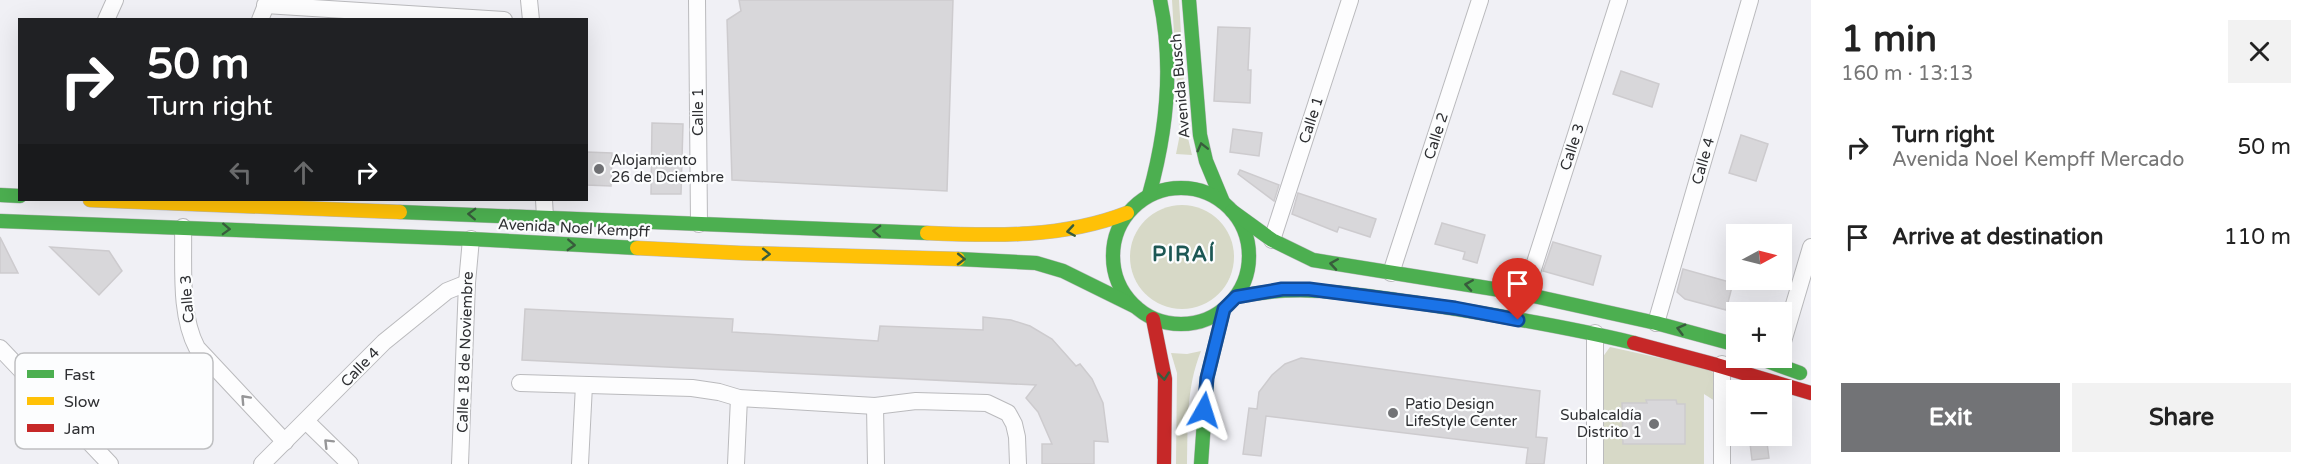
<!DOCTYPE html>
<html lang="en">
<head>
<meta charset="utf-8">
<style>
	body { margin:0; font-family:"Varela Round",sans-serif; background:#f2f2f2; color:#222; height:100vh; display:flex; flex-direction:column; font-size:22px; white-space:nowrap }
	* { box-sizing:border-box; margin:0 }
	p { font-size:20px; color:#767676 }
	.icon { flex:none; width:33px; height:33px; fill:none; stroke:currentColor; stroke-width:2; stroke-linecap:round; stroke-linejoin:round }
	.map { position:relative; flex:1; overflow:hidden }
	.sheet { display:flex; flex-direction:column; background:#fff; width:510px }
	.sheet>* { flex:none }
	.top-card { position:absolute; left:18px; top:18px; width:570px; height:183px; border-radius:0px; box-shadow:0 6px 24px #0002; background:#202124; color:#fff; overflow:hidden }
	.needle { width:39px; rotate:83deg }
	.fabs { position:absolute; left:1726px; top:224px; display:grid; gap:12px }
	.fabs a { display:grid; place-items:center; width:66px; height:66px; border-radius:0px; background:#fff; box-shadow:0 6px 24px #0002; font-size:30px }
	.pin { position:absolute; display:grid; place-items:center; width:51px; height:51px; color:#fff; margin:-62px -26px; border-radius:50% 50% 50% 0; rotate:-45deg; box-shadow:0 0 6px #0007 }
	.pin .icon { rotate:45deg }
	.me { position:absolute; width:66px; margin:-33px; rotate:6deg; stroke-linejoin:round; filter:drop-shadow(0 0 4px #0008) }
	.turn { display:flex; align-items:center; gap:21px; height:126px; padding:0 30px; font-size:27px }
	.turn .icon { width:78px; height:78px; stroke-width:2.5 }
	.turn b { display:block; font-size:42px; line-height:51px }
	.lanes { display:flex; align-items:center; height:57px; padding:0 30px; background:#0003; justify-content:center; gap:30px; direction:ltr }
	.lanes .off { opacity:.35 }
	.round { display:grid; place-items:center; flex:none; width:63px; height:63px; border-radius:0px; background:#f2f2f2 }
	.summary { display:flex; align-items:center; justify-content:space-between; height:102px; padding:0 30px }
	h1 { font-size:36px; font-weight:800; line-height:45px }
	.cta { display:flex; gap:12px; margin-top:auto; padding:12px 30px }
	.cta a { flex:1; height:69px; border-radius:0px; background:#727376; color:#fff; font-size:24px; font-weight:800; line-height:69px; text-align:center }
	.cta a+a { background:#f2f2f2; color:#222 }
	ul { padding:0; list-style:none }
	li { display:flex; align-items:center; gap:18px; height:90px; padding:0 30px }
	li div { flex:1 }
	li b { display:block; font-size:22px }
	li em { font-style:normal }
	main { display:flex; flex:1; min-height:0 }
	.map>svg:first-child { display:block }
</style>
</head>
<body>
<main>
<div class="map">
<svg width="1811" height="464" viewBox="0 0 1811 464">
	<rect width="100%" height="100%" fill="#f0f0f5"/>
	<g fill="#d7d9c7">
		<path d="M1172 0H1179L1187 134 1192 155 1176 154 1180 134Z"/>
		<circle cx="1182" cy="257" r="52"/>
		<path d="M1610 347 1710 369 1718 380V403L1704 394V464H1604L1602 358Z"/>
		<path d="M1201 351C1186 388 1188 425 1187 464H1176L1177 373 1171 353 1187 354Z"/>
	</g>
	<g fill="#d8d7da" stroke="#cdcbce" stroke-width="1.5">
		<path d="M739 0H953L947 191 732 180 727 20 741 11Z"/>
		<path d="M1218 27 1250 28 1248 70H1251L1250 103 1214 101Z"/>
		<path d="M1621 71 1659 84 1652 107 1613 94Z"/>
		<path d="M652 123 683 124 681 194H651Z"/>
		<path d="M1233 129 1262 133 1259 156 1230 152Z"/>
		<path d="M1741 135 1768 144 1756 181 1729 173Z"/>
		<path d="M586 152 612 153 611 186 586 185Z"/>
		<path d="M1240 170 1279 185 1274 201 1238 174Z"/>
		<path d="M1298 193 1376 219 1370 237 1339 227 1337 232 1292 214Z"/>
		<path d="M1442 223 1485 235 1477 263 1463 259 1465 252 1435 244Z"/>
		<path d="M0 237 18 273H0Z"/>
		<path d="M1553 242 1601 256 1593 285 1543 271Z"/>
		<path d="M50 247 109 251 122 271 99 295Z"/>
		<path d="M1683 269 1733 283 1726 310 1685 299 1677 292Z"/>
		<path d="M525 309 733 319 732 332 878 341 880 326 983 330V317L1011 320 1030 326 1052 339 1076 366 1080 364 1092 379 1103 403 1108 442 1094 441V464H1042V444H1052L1038 412 1026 398 1036 385 522 360Z"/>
		<path d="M1301 358 1540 391 1536 437 1547 438 1544 464H1526L1528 448 1266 416 1261 456 1243 454 1249 408 1257 409 1259 392 1272 375 1285 364Z"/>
		<path d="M1646 400H1676L1677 404H1685V444H1623L1622 403H1647Z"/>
		<path d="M1749 435H1766L1769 458 1752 460Z"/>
	</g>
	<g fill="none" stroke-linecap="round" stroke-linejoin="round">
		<g stroke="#bababd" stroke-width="18">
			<g id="street">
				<path d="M529 0 531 20"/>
				<path d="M697 0 699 224"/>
				<path d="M265 5 504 20"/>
				<path d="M106 20 115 0"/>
				<path d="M260 20 268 0"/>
				<path d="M544 200 545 217"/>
				<path d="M183 227C184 266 179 314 197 348L285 442"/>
				<path d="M1272 240 1350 0"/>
				<path d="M1391 273 1480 0"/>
				<path d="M1525 294 1619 0"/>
				<path d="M1656 323 1750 0"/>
				<path d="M1782 345 1811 247"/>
				<path d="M0 348 110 464"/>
				<path d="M520 383 692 388 719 392 739 398 875 406 916 401 987 403 1008 413 1014 424 1017 437 1018 464"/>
				<path d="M875 406 876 464"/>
				<path d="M307 422 350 464"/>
				<path d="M262 464 384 342 447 291 467 283"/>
				<path d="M460 464 467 283 471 239"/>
				<path d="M580 464 584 385"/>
				<path d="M736 464 739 398"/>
				<path d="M1595 464V333"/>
				<path d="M1722 464V364"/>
			</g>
		</g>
		<g stroke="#bababd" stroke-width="15">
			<g id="fast">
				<path d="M1189 0 1200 135 1206 161 1223 202"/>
				<circle cx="1181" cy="256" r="68"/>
				<path d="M0 195 20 196"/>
				<path d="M1149 195C1167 131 1174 66 1160 0"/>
				<path d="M1232 211 1272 240 1313 260 1525 294 1656 323 1737 345"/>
				<path d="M400 212 927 233"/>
				<path d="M0 221 471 239 637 248"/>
				<path d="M958 259 1036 263 1063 271 1136 307"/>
				<path d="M1236 297C1302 283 1352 294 1418 303 1490 314 1563 326 1634 343"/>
				<path d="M1756 357 1800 373"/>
				<path d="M1201 464 1207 378 1224 309"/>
			</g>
		</g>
		<g stroke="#bababd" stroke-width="15">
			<g id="slow">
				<path d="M90 200 400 212"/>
				<path d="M927 233C995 236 1063 238 1127 213"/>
				<path d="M637 248 740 253 958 259"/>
			</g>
		</g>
		<g stroke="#bababd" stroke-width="15">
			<g id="jam">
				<path d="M1153 319 1165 379 1164 464"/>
				<path d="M1634 343 1713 364 1811 393"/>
			</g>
		</g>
		<use href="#street" stroke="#fdfdfe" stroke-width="16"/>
		<use href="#fast" stroke="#4caf50" stroke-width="14"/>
		<use href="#slow" stroke="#ffc107" stroke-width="14"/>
		<use href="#jam" stroke="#c62828" stroke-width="14"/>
	</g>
	<defs><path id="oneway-chevron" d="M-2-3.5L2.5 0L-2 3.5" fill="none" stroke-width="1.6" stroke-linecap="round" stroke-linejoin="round" transform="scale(1.5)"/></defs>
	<g stroke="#385c3c">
		<use href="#oneway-chevron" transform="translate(1202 147) rotate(-104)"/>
		<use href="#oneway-chevron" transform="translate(472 214) rotate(-178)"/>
		<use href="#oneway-chevron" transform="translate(226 229) rotate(2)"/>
		<use href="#oneway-chevron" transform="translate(877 231) rotate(-178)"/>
		<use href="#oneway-chevron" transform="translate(1071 231) rotate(171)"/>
		<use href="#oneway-chevron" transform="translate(571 245) rotate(3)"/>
		<use href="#oneway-chevron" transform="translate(766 254) rotate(1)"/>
		<use href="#oneway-chevron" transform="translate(961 259) rotate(1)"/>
		<use href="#oneway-chevron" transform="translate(1334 264) rotate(-171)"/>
		<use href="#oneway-chevron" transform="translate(1469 285) rotate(-171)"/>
		<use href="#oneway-chevron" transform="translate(1681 329) rotate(-165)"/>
		<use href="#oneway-chevron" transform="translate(1164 376) rotate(84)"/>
	</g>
	<g stroke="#969698">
		<use href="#oneway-chevron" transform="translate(245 399) rotate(-133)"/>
		<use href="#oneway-chevron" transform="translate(328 443) rotate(-135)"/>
	</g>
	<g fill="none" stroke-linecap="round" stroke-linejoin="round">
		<g stroke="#114b97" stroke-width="15">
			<path id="route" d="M1204 410 1207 378 1224 309 1236 297 1282 289H1309L1455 308 1518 320"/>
		</g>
		<use href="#route" stroke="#1a73e8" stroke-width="10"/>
	</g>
	<g fill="#727376" stroke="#fcfdfe" stroke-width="2">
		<circle cx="599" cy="169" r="6"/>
		<circle cx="1393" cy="413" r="6"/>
		<circle cx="1654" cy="424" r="6"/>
	</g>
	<g text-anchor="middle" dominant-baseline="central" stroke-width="4.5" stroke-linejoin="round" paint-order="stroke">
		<g font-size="15" fill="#2e2f32" stroke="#fcfdfe">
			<text transform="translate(1180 86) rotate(-95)">Avenida Busch</text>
			<text transform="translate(698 112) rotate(-90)">Calle 1</text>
			<text transform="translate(1311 120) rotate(-72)">Calle 1</text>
			<text transform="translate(1436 136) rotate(-72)">Calle 2</text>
			<text transform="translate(1572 147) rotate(-72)">Calle 3</text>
			<text transform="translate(1703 161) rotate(-74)">Calle 4</text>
			<text transform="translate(574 228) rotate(3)">Avenida Noel Kempff</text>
			<text transform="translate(187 299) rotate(-94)">Calle 3</text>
			<text transform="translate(465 352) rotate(-88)">Calle 18 de Noviembre</text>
			<text transform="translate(360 367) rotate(-46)">Calle 4</text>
		</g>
		<g font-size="15" fill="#2e2f32" stroke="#fcfdfe" text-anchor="start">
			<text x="611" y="160">Alojamiento<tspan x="611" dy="17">26 de Dciembre</tspan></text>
			<text x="1405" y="404">Patio Design<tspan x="1405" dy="17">LifeStyle Center</tspan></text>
			<text x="1642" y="415" text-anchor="end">Subalcaldía<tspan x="1642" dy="17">Distrito 1</tspan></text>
		</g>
		<g font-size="21" font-weight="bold" letter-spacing="1.5" fill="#1c5754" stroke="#fcfdfe">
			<text x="1184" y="254">PIRAÍ</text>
		</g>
	</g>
	<rect x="15" y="353" width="198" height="96" rx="9" fill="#fcfdfe" stroke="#bebfc1" stroke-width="1.5"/>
	<rect x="27" y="370" width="27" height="8" fill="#4caf50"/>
	<rect x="27" y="397" width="27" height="8" fill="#ffc107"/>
	<rect x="27" y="424" width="27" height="8" fill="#c62828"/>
	<g font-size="16" fill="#2e2f32">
		<text x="64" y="380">Fast</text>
		<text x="64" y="407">Slow</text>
		<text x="64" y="434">Jam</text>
	</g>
</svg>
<div class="fabs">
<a><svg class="needle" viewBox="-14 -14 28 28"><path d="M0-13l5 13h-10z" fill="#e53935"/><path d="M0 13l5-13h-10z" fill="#767676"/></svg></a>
<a>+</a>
<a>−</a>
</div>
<div class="pin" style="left:1518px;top:320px;background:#d93025"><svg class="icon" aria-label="arrive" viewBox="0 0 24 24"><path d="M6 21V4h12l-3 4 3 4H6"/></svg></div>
<svg class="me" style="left:1204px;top:410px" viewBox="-20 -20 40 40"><path d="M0-17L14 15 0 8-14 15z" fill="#1a73e8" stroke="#fff" stroke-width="4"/></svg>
<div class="top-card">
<div class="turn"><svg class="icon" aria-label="right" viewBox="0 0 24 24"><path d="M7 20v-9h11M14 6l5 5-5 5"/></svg><div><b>50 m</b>Turn right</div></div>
<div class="lanes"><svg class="icon off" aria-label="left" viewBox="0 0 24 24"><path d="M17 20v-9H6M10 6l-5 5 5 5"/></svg><svg class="icon off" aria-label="ahead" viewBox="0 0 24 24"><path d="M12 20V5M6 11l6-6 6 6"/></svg><svg class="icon" aria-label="right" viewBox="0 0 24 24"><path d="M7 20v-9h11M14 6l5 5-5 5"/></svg></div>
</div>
</div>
<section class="sheet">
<div class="summary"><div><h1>1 min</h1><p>160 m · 13:13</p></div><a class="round"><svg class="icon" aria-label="close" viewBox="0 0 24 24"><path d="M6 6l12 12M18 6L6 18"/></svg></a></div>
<ul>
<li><svg class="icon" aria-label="right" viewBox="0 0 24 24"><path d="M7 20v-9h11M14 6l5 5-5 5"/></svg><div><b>Turn right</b><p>Avenida Noel Kempff Mercado</p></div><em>50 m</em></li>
<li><svg class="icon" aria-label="arrive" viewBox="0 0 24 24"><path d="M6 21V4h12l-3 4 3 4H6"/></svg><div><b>Arrive at destination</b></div><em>110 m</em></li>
</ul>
<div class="cta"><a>Exit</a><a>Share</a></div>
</section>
</main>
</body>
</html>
